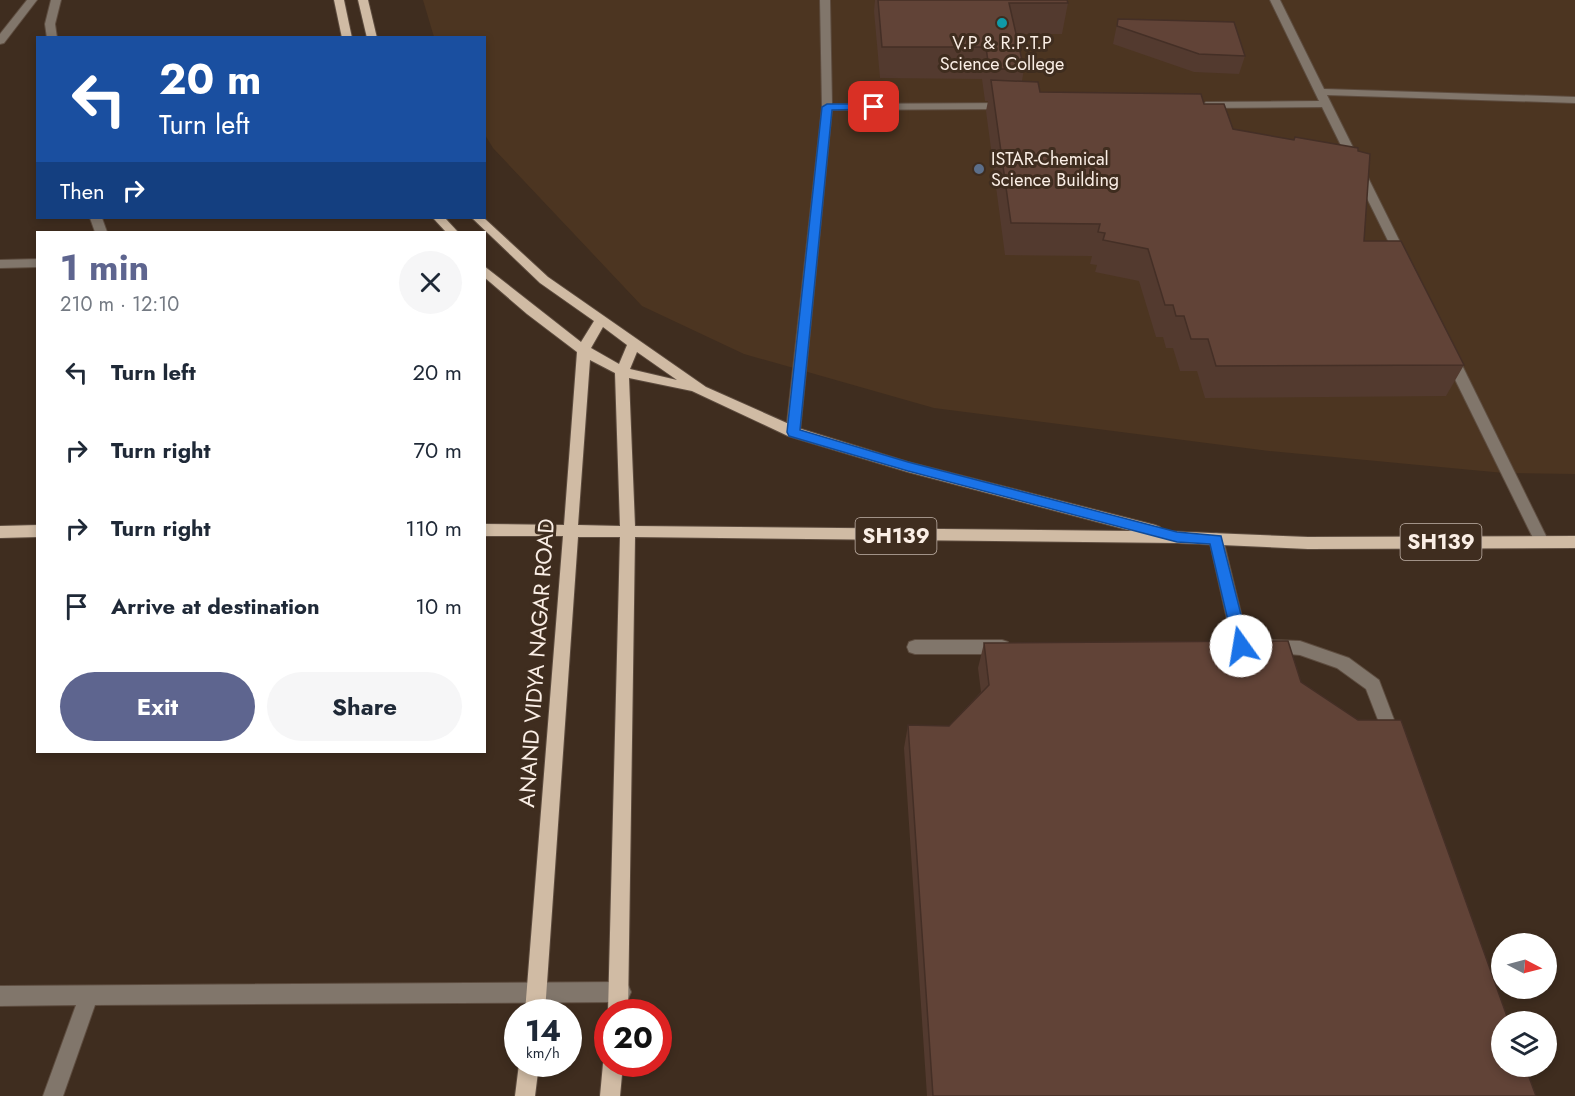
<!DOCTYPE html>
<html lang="en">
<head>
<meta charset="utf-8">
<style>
	body { margin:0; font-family:Jost,sans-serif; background:#f6f6f7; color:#1f2937; height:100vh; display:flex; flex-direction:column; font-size:22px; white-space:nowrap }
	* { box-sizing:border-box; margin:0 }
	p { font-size:20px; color:#747a83 }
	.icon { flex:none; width:33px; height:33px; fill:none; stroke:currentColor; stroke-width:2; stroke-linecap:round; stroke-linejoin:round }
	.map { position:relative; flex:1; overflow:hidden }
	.drawer { position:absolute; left:36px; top:231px; width:450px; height:522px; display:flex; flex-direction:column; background:#fff; border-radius:0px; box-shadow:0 3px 9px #0003 }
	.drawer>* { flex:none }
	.banner { position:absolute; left:36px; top:36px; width:450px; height:183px; border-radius:0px; box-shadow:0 3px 9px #0003; background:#1a4fa0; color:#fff; overflow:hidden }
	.needle { width:39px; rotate:96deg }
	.buttons { position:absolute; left:1491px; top:933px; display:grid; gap:12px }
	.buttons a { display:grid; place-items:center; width:66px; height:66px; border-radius:50%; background:#fff; box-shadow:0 3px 9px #0003; font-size:30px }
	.speed { position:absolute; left:504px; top:999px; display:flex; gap:12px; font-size:30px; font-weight:700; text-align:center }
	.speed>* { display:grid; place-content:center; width:78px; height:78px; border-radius:50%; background:#fff; box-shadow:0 3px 9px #0003; line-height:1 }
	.speed small { font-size:15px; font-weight:400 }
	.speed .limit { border:9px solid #d22; background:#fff; color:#111 }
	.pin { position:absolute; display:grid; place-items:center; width:51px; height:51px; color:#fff; margin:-26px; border-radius:12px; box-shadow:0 3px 9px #0006 }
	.me { position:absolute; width:66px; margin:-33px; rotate:347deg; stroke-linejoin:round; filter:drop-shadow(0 0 4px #0008) }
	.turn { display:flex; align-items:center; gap:21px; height:126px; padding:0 24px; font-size:27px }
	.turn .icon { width:78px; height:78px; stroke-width:2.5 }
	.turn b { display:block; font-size:42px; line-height:51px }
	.then { display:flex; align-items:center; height:57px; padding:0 24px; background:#0003; gap:12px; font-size:22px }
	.round { display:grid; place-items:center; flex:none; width:63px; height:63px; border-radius:32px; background:#f6f6f7 }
	.summary { display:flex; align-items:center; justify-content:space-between; height:102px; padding:0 24px }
	h1 { font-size:36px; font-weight:700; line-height:45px; color:#5e658f }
	.cta { display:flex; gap:12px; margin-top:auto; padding:12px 24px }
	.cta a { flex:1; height:69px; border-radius:36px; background:#5e658f; color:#fff; font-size:24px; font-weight:700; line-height:69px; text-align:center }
	.cta a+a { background:#f6f6f7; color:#1f2937 }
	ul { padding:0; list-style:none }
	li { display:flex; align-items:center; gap:18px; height:78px; padding:0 24px }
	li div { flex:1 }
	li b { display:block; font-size:22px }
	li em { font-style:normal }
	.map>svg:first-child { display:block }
</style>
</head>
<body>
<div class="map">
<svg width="1575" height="1096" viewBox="0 0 1575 1096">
	<rect width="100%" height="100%" fill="#3f2d1f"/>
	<path fill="#4c3521" d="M423 0H1575V474L1504 473 1269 451 934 408 744 354 642 306 493 148 485 135 484 38 434 37Z"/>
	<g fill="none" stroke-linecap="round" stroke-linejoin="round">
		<g stroke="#5d4c3f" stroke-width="2">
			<g id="minor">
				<path d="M27 0H37L4 43 0 44V34Z"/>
				<path d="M51 0H61L55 24 57 38H47L45 24Z"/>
				<path d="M820 0H830L832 104 1008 103 1013 106 1008 109 832 110 800 432 793 437 786 432 822 107Z"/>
				<path d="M1270 0H1280L1324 89 1575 97V103L1327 95 1408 258 1406 261H1398L1322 107 1206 108 1201 105 1206 102 1319 101Z"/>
				<path d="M90 218H102L107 232H95Z"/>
				<path d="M38 259V267L0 268V260Z"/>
				<path d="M1450 351 1457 355 1549 542 1547 546H1537L1535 542 1443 355Z"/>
				<path d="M1216 533 1221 535 1223 539 1249 646 1247 651 1241 653 1235 651 1233 646 1209 539 1211 535Z"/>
				<path d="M915 640H1002L1008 642 1010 647 1008 652 1002 654H915L909 652 907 647 909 642Z"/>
				<path d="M1272 640 1300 641 1349 658 1379 680 1401 738 1399 743 1393 745 1387 743 1366 689 1337 668 1300 655 1266 652 1264 647 1266 642Z"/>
				<path d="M621 982 628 985 631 992 628 999 621 1002 95 1005 63 1096H43L76 1005 0 1006V986Z"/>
			</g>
		</g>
		<g stroke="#5d4c3f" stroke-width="2">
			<g id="major">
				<path d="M334 0H344L352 38H342Z"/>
				<path d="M358 0H368L377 38H367Z"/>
				<path d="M433 218H445L458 232H446Z"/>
				<path d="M472 218H484L548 277 706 387 798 428 908 462 1155 525 1160 527 1162 531 1308 537 1575 536V548L1308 549 1177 543 635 537 628 1012H608L620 537H578L545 1012H525L563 536H484V524L564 525 577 352 527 314 484 277V266L581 342 594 321 540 283ZM603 327 627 345 619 364 591 348ZM637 352 677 380 630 369ZM590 360 615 373 620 526 578 525ZM629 378 692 391 788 436 908 472 1132 531 635 526Z"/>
				<path d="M38 525V537L0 538V526Z"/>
				<path d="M608 1056V1064H623L620 1096H600L603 1064Z"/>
				<path d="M519 1064H539L535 1096H515Z"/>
			</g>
		</g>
		<use href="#minor" fill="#81766b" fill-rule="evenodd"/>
		<use href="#major" fill="#d0bba4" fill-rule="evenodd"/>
	</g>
	<g fill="#533a2f">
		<path d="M875 0H1067L1068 3 1062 34H1016L1024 69 1022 81 1040 92 1204 104 1233 129 1294 140 1295 137 1358 151 1364 241 1464 365 1446 396 1205 398 1197 371H1180L1173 348H1166L1163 337H1156L1139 281 1095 272 1097 265 1090 264 1092 256 1005 255 986 111 988 101H985L982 79 880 78 874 11Z"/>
		<path d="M1118 19 1245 56 1239 74 1194 72 1113 44Z"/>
		<path d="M984 643 1301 682 1536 1096H927L904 748 908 725 949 726 981 692 978 668Z"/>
	</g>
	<g fill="#614337" stroke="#442f26" stroke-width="1.5">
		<path d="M878 0H1067L1068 3H1009L1024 69H989L986 47H882Z"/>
		<path d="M1118 19 1234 22 1245 56 1199 54 1117 26Z"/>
		<path d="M991 80 1038 82 1040 92 1201 94 1204 104H1224L1233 129 1294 140 1295 137 1358 148V151L1370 154 1364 241H1401L1464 365 1216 366 1208 339H1191L1184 316H1176L1173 305H1165L1148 249 1103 240 1105 233 1098 232 1100 224 1011 223Z"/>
		<path d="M1288 641 1301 682 1358 720H1401L1509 1022H1502V1066H1525L1536 1096H933L908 725 949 726 989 685 984 643Z"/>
	</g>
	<path fill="#1a73e8" stroke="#114b97" stroke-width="1.5" d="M874 104 878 105V109L832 110 800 430 908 462 1177 532 1221 536 1249 646 1246 650 1241 652 1234 646 1210 544 1177 542 908 471 789 436 787 432 822 107 827 104Z"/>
	<circle fill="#0f9aa8" stroke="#3f2d1f" stroke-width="2" cx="1002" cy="23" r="6"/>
	<circle fill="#5c6f8a" stroke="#3f2d1f" stroke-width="2" cx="979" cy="169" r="6"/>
	<g text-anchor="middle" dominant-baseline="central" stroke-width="6" stroke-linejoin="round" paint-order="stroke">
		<g font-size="18" fill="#faeee5" stroke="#3f2d1f">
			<text x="1002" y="43">V.P &amp; R.P.T.P<tspan x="1002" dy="21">Science College</tspan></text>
			<text x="991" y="159" text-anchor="start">ISTAR-Chemical<tspan x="991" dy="21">Science Building</tspan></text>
		</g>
		<g fill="#3f2d1f" stroke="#c2b4aa" stroke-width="1.5">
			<rect x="855.5" y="518" width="81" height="36" rx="4.5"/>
			<rect x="1400.5" y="524" width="81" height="36" rx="4.5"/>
		</g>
		<g font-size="21" font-weight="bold" fill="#faeee5">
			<text x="896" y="536">SH139</text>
			<text x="1441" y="542">SH139</text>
		</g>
		<g font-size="22" fill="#faeee5" stroke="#3f2d1f">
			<text transform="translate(536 663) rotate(-86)">ANAND VIDYA NAGAR ROAD</text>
		</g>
	</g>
</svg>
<div class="buttons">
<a><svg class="needle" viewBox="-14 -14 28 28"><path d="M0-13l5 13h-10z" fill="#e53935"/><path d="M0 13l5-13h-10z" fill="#747a83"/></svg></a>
<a><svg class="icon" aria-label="layers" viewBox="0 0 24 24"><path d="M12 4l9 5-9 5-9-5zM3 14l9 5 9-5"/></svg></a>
</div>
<div class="speed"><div>14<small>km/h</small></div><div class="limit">20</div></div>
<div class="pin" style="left:874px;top:107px;background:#d93025"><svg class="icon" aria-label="arrive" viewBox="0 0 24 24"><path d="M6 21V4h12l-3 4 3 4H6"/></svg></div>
<svg class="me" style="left:1241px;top:646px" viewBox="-20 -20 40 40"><circle r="19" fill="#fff"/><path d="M0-13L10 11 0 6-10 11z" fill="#1a73e8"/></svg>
<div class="banner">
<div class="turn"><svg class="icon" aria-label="left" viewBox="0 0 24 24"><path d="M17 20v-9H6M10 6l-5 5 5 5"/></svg><div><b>20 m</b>Turn left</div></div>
<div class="then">Then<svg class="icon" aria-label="right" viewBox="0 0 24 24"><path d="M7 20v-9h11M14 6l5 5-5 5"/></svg></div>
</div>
<section class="drawer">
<div class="summary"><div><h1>1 min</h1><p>210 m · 12:10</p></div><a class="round"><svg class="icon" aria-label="close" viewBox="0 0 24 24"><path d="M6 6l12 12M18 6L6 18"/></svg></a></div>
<ul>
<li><svg class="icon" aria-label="left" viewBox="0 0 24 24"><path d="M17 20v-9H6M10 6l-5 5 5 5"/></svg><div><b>Turn left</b></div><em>20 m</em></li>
<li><svg class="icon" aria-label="right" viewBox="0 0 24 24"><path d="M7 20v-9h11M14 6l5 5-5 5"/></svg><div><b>Turn right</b></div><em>70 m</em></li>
<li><svg class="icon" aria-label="right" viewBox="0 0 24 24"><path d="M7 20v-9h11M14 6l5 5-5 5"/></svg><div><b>Turn right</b></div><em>110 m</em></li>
<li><svg class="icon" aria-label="arrive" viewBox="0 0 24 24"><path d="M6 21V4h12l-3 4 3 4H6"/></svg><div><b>Arrive at destination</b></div><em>10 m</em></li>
</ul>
<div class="cta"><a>Exit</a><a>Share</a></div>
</section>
</div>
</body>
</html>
